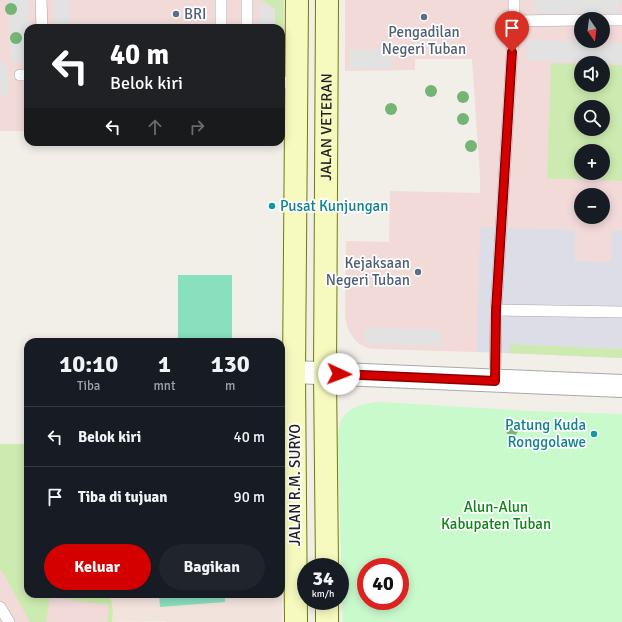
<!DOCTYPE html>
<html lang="id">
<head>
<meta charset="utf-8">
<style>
	body { margin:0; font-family:Signika,sans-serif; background:#20242c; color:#f1f3f6; height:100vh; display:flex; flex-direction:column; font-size:15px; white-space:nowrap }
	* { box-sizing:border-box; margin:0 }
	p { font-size:13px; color:#9ea1a6 }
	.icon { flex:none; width:22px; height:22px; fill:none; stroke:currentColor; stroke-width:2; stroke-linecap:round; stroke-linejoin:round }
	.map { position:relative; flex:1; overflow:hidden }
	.drawer { position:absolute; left:24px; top:338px; width:261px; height:260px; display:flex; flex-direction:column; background:#171b24; border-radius:12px; box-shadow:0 2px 10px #0003 }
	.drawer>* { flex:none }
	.top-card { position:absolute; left:24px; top:24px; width:261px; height:122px; border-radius:12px; box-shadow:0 2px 10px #0003; background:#202124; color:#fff; overflow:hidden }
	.needle { width:26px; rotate:166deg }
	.buttons { position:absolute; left:574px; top:12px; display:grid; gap:8px }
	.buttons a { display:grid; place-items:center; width:36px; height:36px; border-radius:50%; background:#171b24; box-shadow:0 2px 10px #0003; font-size:20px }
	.speed { position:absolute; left:297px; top:558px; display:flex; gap:8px; font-size:20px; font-weight:700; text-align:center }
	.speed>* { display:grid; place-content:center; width:52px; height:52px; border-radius:50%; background:#171b24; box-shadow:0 2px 10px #0003; line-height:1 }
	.speed small { font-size:10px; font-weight:400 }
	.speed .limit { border:6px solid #d22; background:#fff; color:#111 }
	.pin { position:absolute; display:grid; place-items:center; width:34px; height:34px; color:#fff; margin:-41px -17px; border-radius:50% 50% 50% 0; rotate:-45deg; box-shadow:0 0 4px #0007 }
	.pin .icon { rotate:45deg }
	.me { position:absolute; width:44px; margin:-22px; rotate:92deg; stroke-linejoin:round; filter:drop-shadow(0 0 3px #0008) }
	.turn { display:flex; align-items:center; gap:14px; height:84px; padding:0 20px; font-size:18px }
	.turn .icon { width:52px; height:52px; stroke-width:2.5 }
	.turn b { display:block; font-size:28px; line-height:34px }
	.lanes { display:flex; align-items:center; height:38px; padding:0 20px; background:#0003; justify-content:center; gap:20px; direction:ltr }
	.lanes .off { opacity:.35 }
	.eta { display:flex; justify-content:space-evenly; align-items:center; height:68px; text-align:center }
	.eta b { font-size:24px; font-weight:700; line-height:28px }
	.button { display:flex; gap:8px; margin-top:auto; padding:8px 20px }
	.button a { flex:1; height:46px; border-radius:24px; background:#d40000; color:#fff; font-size:16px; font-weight:700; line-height:46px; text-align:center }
	.button a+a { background:#20242c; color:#f1f3f6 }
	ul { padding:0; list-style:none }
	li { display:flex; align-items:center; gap:12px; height:60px; padding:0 20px; border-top:1px solid #363941 }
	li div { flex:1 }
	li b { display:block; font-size:15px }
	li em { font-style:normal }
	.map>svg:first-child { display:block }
</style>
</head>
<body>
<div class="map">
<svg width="622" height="622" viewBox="0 0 622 622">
	<rect width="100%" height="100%" fill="#f2efe9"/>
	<g fill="#f2dad9" fill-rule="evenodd">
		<path d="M0 0H284V131H281V28H28V131H0Z"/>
		<path d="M345 0H622V358L477 352 375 349 368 348 359 344 354 339 348 329 345 317 346 241 389 242 390 191 480 193V177L472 59H415V70L345 71ZM581 19H603V41H581ZM581 63H603V85H581ZM581 107H603V129H581ZM581 151H603V173H581ZM581 195H603V217H581Z"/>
		<path d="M0 444H28V594H110L112 622H0Z"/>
	</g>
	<path fill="#f3e3dd" d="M281 444H282L283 525 282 622H167L166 621 112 622 113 610 110 594H281Z"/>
	<g fill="#cdebb0" fill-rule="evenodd">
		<path d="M262 0H283L284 73H281V28H275V9Z"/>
		<path d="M551 63 581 64V85H603V65H622V181L600 180 601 173H603V151H581V173H584V179H547ZM581 107H603V129H581Z"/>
		<path d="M281 95H283L284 131H281Z"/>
		<path d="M510 344 622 349V358L510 353Z"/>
		<path d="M0 444H28V594H110L113 610 112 622H107L109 605 50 597 46 622H30L3 573 0 570Z"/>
	</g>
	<path fill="#c8facc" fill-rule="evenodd" d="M380 402 529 411 622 414V622H343L338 445C338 438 338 430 340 423 346 407 365 403 380 402ZM366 567H400V601H366Z"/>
	<g fill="#88e0be">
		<rect x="178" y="275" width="54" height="67"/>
		<path d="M159 594H225V602L160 607Z"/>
	</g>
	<g fill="#e2e2e2">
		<path d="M8 0H28L30 28H28V62L11 63Z"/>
		<rect x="54" y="0" width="16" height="28"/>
		<path d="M260 0 275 9V28H259Z"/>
		<path d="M536 0H622L617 13H531Z"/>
		<path d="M527 40 622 43V64L527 60Z"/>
		<path d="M392 49V68H350L349 50Z"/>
		<path d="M6 61 8 96 0 97V62Z"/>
		<path d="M366 328 442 330 441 346 365 344Z"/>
	</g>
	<path fill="#dddde8" d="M480 227 575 230V261L611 262 612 231H622V349L510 344V353L477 352Z"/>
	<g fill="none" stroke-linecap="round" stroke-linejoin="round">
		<g stroke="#a9a9a9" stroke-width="12">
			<g id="service">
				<path d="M41 0 42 28"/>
				<path d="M603 20H622"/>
				<path d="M514 21 581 20"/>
				<path d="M221 28V0"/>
				<path d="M247 28V0"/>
				<path d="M20 75H28"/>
				<path d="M281 82 297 83"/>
				<path d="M496 310 622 312"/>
				<path d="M495 381 496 310 514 21V0"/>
				<path d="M0 607 9 622"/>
			</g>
		</g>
		<g stroke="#a9a9a9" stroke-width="24">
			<path id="tertiary" d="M294 372 622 386"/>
		</g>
		<g stroke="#707d05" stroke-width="24">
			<g id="secondary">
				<path id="s1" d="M327 567 325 374 327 0"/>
				<path d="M327 601V622"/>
				<path d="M296 622 294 372 297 0"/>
			</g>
		</g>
		<use href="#service" stroke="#fff" stroke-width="11"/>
		<use href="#tertiary" stroke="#fff" stroke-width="22"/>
		<use href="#secondary" stroke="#f7fabf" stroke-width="22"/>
	</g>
	<g fill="#74b475">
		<circle cx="11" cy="9" r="6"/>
		<circle cx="16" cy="38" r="6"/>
		<circle cx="431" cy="91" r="6"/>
		<circle cx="463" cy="97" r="6"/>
		<circle cx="391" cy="109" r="6"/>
		<circle cx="463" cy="119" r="6"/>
		<circle cx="471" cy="146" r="6"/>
		<circle cx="512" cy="430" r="6"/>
	</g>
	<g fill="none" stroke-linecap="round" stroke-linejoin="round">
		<g stroke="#8a0000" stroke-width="10">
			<path id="route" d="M339 374 495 381 496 310 512 52"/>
		</g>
		<use href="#route" stroke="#d40000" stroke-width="7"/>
	</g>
	<g fill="#5c6f8a" stroke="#fff" stroke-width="1.5">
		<circle cx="176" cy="14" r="4"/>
		<circle cx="424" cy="17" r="4"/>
		<circle cx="418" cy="272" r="4"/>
	</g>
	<g fill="#0f9aa8" stroke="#fff" stroke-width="1.5">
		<circle cx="272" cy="206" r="4"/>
		<circle cx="594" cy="434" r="4"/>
	</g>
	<g text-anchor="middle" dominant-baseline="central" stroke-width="3.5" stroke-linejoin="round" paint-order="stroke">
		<g font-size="15" fill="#4e5e75" stroke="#fff" text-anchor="start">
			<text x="184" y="14">BRI</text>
			<text x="424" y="32" text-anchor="middle">Pengadilan<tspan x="424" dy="17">Negeri Tuban</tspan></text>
			<text x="410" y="263" text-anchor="end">Kejaksaan<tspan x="410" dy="17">Negeri Tuban</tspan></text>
		</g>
		<g font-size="15" fill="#222" stroke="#fff">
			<text stroke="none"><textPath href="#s1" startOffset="440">JALAN VETERAN</textPath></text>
			<text transform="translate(295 485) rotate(-90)">JALAN R.M. SURYO</text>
		</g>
		<g font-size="15" fill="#0d838f" stroke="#fff" text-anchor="start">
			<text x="280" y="206">Pusat Kunjungan</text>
			<text x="586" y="425" text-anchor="end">Patung Kuda<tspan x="586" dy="17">Ronggolawe</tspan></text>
		</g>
		<g font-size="15" fill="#0c8416" stroke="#fff">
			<text x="496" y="507">Alun-Alun<tspan x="496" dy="17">Kabupaten Tuban</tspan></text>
		</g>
	</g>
</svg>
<div class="buttons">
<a><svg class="needle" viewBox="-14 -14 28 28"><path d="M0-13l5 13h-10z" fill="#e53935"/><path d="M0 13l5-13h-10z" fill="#9ea1a6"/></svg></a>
<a><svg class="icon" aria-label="sound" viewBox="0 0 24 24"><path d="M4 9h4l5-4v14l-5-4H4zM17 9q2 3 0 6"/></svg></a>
<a><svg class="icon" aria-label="search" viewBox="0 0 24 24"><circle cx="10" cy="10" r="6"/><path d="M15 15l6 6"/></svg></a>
<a>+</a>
<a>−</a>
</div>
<div class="speed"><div>34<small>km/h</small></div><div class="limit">40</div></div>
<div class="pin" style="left:512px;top:52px;background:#d93025"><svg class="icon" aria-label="arrive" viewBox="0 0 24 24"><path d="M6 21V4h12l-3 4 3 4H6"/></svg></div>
<svg class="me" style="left:339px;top:374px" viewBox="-20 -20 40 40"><circle r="19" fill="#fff"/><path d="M0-13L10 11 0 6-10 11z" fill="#d40000"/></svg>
<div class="top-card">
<div class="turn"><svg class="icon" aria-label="left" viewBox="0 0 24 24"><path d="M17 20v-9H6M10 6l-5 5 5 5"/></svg><div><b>40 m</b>Belok kiri</div></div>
<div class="lanes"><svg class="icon" aria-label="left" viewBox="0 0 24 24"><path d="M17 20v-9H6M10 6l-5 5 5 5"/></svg><svg class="icon off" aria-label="ahead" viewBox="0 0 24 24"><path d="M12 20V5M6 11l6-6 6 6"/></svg><svg class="icon off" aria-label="right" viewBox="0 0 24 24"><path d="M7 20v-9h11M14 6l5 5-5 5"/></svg></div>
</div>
<section class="drawer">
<div class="eta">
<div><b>10:10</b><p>Tiba</p></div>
<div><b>1</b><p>mnt</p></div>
<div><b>130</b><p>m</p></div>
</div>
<ul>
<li><svg class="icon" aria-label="left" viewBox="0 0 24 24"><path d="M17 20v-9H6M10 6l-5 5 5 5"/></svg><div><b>Belok kiri</b></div><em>40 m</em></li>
<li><svg class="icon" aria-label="arrive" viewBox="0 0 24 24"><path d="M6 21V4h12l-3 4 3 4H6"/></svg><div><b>Tiba di tujuan</b></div><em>90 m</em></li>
</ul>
<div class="button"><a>Keluar</a><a>Bagikan</a></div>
</section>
</div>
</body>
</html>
